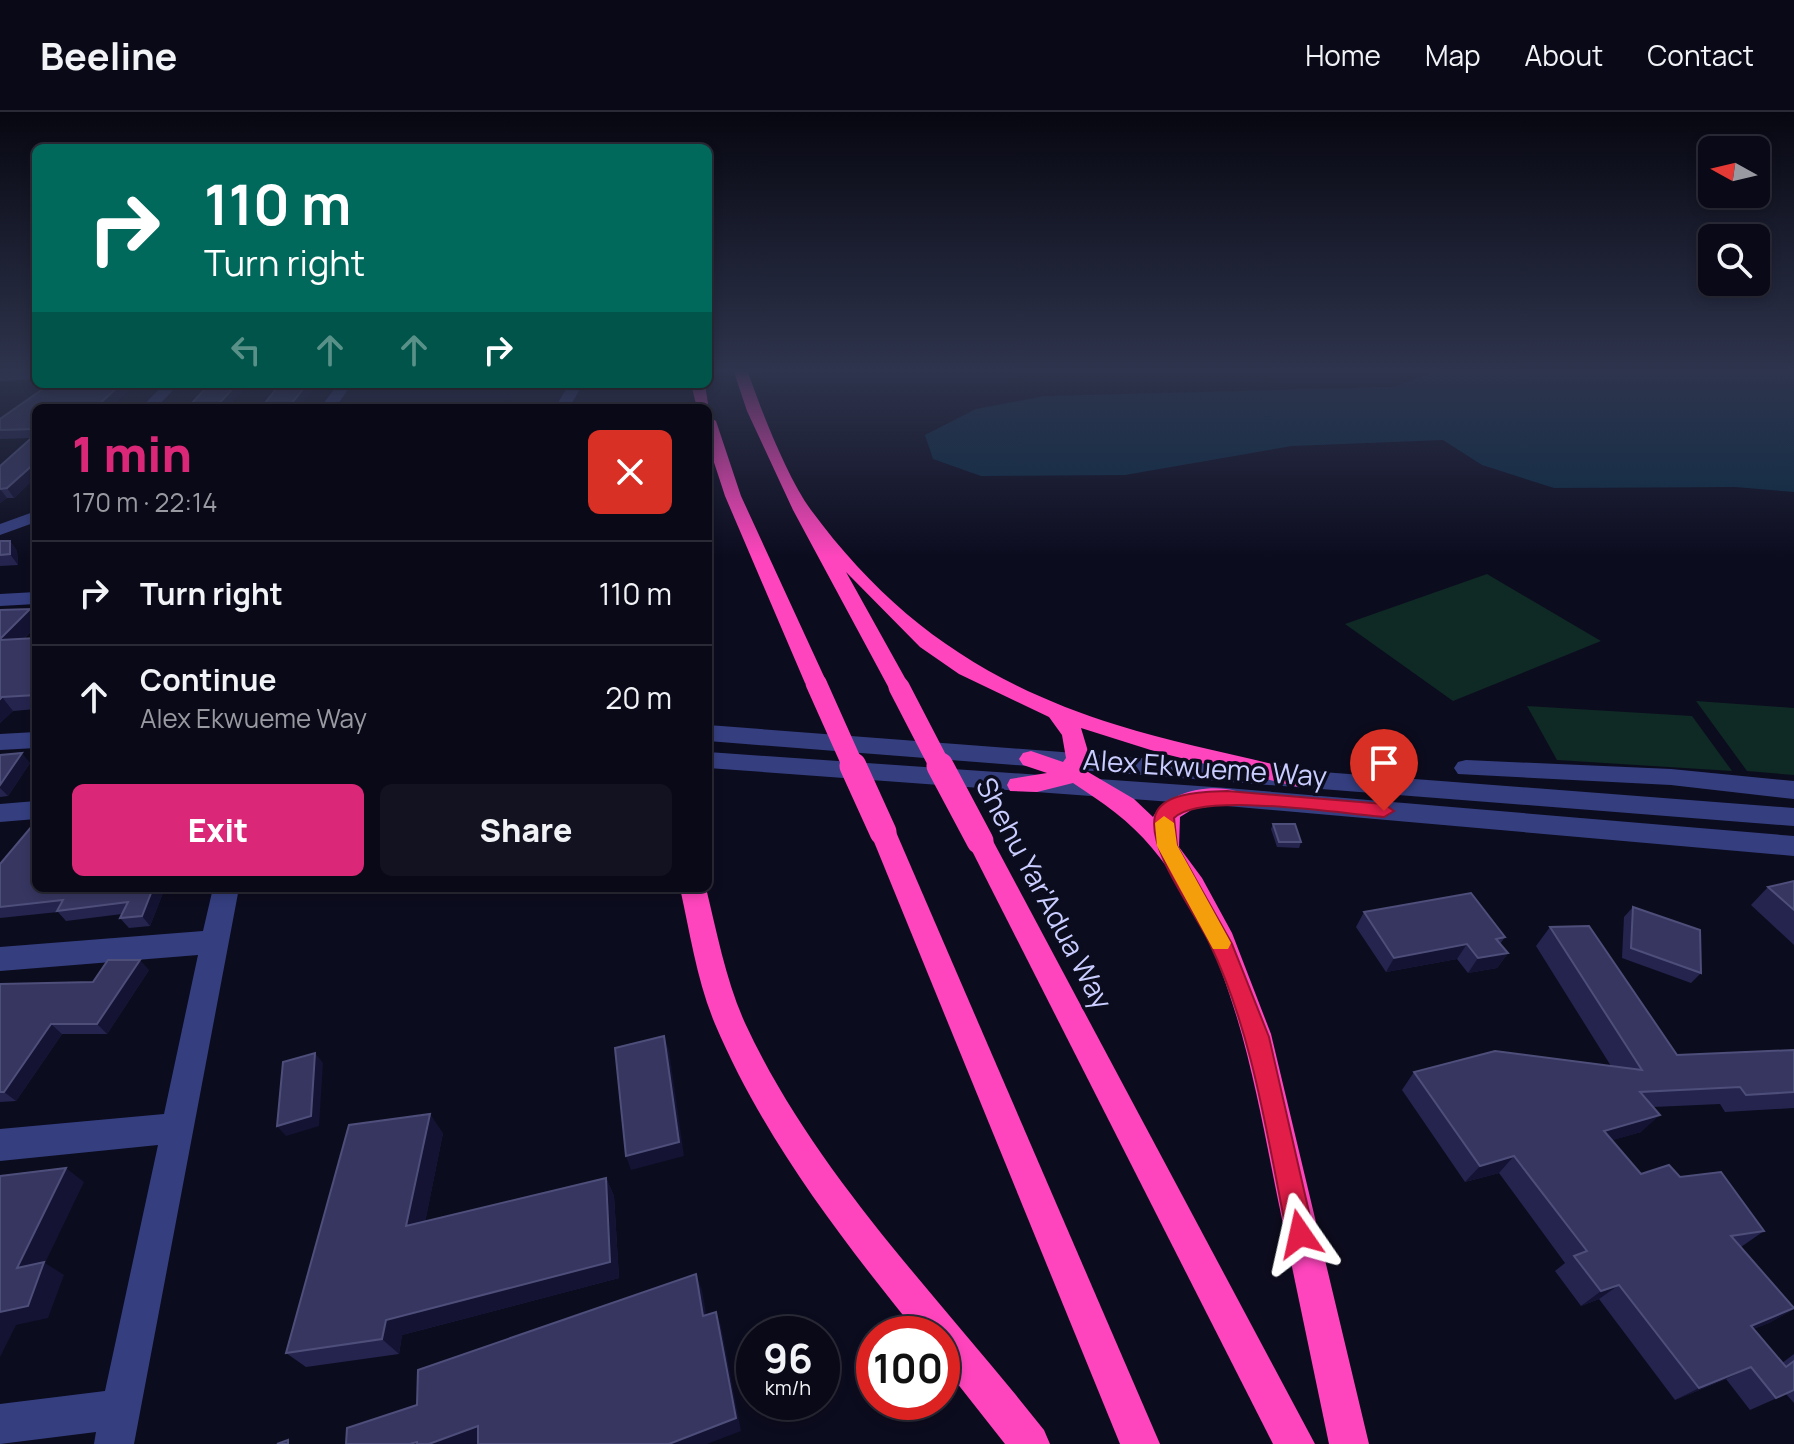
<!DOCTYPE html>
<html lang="en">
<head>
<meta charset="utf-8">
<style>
	body { margin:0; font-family:Manrope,sans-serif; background:#121220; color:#f1f3f6; height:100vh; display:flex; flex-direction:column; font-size:30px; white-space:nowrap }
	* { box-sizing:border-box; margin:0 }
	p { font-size:26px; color:#999aa1 }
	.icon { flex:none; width:44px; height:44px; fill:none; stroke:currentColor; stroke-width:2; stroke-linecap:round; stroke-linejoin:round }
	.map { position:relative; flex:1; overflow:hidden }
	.sheet { position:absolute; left:32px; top:292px; width:680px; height:488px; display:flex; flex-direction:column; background:#090917; border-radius:12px; box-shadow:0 4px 12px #0003,0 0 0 2px #292a36 }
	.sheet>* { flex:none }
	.hud { position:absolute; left:32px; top:32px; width:680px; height:244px; border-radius:12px; box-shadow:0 4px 12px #0003,0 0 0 2px #292a36; background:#00695c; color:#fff; overflow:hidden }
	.needle { width:52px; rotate:278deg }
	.buttons { position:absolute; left:1698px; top:24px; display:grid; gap:16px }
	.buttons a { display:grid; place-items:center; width:72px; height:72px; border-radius:12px; background:#090917; box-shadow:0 4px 12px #0003,0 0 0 2px #292a36; font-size:40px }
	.speed { position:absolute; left:736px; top:1204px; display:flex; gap:16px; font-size:40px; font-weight:700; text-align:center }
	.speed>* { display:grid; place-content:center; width:104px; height:104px; border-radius:50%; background:#090917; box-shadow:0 4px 12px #0003,0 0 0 2px #292a36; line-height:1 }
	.speed small { font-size:20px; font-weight:400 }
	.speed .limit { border:12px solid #d22; background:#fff; color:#111 }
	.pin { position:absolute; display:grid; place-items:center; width:68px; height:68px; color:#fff; margin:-82px -34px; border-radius:50% 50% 50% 0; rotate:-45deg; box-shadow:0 0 8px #0007 }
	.pin .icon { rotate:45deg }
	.me { position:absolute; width:88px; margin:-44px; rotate:349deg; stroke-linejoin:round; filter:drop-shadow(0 0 6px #0008) }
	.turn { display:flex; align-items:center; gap:28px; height:168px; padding:0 40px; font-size:36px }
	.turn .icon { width:104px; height:104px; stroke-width:2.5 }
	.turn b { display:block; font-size:56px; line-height:68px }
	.lanes { display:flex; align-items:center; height:76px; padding:0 40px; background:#0003; justify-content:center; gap:40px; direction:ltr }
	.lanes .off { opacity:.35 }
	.round { display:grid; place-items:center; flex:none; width:84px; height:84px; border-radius:12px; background:#121220 }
	.headline { display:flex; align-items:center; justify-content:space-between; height:136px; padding:0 40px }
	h1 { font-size:48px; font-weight:800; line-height:60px; color:#db2777 }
	.primary-button { display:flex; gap:16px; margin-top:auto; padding:16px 40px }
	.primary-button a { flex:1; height:92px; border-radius:12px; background:#db2777; color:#fff; font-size:32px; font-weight:800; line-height:92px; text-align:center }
	.primary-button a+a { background:#121220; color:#f1f3f6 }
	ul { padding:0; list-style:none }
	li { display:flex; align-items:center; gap:24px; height:104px; padding:0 40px; border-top:2px solid #292a36 }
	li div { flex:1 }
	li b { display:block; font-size:30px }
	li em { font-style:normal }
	header { display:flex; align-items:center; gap:48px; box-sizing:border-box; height:112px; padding:0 40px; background:#090917; border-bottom:2px solid #292a36 }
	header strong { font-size:38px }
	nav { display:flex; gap:44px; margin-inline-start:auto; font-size:28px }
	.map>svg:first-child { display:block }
</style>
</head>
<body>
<header>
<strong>Beeline</strong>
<nav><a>Home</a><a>Map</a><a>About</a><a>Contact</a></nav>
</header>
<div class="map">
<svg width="1794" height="1332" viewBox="0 0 1794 1332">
	<rect width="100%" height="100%" fill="#0c0c1f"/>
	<g fill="#0f2924">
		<path d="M1487 462 1601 529 1453 589 1345 512Z"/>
		<path d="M1696 589 1794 596V663L1747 659Z"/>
		<path d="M1527 594 1692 604 1732 659 1557 648Z"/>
	</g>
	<path fill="#0b2b44" d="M1436 260H1794V380L1735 375 1554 376 1482 353 1443 328 1292 334 1125 363 981 364 933 347 925 323 976 297 1045 284 1394 275Z"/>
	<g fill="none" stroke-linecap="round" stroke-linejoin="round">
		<g fill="#353f80" fill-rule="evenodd">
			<path d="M36 260V267L0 269V261Z"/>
			<path d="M164 272H179L156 296H141Z"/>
			<path d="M338 272H352L335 296H320Z"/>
			<path d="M569 272H583L569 296H555Z"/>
			<path d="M36 399V410L0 423V412Z"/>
			<path d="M36 480V492L0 494V482Z"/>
			<path d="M708 613 1794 696V714L708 629Z"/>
			<path d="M36 620V636L0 638V622Z"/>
			<path d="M708 640 1227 676 1794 724V744L1227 694 708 656Z"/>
			<path d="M1466 648 1671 657 1794 669V687L1671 673 1458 662 1454 656 1458 650Z"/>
			<path d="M36 689V707L0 710V692Z"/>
			<path d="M213 776H239L134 1332H94L96 1320 0 1332V1292L105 1279 158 1033 0 1049V1017L164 1002 198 843 0 859V835L203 819Z"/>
		</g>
		<g fill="#ff45bd" fill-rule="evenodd">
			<path d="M734 260H748C761 298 787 365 811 398 893 509 986 572 1117 613 1180 633 1246 644 1311 662L1314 668 1311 674 1302 676 1157 640 1081 616 1090 646 1083 657 1134 687 1153 705C1167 680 1209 671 1236 679L1239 685 1236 691 1193 697 1180 705 1179 735 1202 766 1232 821 1271 922 1369 1332H1329C1312 1251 1295 1169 1278 1088 1254 969 1233 833 1152 736 1130 709 1102 690 1073 671L1037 680 1010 679 1007 673 1010 667 1047 661 1023 653 1019 647 1023 641 1031 639 1063 650 1066 646 1062 623 1049 605 959 562 920 535 846 460 910 575 899 582 891 580 793 398 747 299Z"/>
			<path d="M691 272H705L709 299 697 296Z"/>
			<path d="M708 304 716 309 741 384 827 571 824 576 816 578 805 571 725 384 708 332Z"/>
			<path d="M883 711 892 713 896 720 1160 1332H1120L870 720 874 713Z"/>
			<path d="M980 720 989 722 993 729 1315 1332H1273L967 729 971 722Z"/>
			<path d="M680 776H706C717 821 726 869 745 911 816 1064 941 1187 1044 1318L1050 1332H1005L942 1252V1222H918C840 1125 764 1027 715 912 697 869 690 821 680 776Z"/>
		</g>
		<g stroke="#ff45bd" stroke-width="21">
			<path d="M816 571 854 656"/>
			<path d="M899 575 941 656"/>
		</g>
		<g stroke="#ff45bd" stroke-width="27">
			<path d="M853 654 883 720"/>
			<path d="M940 654 980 729"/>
		</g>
	</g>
	<g fill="#25244e">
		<path d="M50 272H135L110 296H36V365L14 386H7L0 391V354L31 326 0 327V307Z"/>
		<path d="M0 429H10L17 439 18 453 0 454Z"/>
		<path d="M30 497 36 505V514L24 527 36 526V597L13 599 0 611V498Z"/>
		<path d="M0 643 30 651 8 684 0 685Z"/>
		<path d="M1273 712 1301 730 1299 736 1277 735 1271 717Z"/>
		<path d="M0 752 36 776H165L150 814 129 816 120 806 122 802 66 809 58 800 0 806Z"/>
		<path d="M1794 769V833L1751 793 1768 775Z"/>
		<path d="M1633 795 1701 861 1691 871 1622 846 1624 805Z"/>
		<path d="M1364 800 1505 825 1500 832 1508 841 1497 856 1468 861 1457 847 1386 860 1356 815Z"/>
		<path d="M1550 815 1677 943 1794 938V996L1725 1000 1720 992 1653 995 1641 1020 1612 1028 1641 1062 1680 1065 1764 1119 1741 1135 1794 1197 1769 1211 1753 1217 1782 1251 1794 1242V1291L1786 1282 1750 1298 1726 1267 1675 1288 1599 1187 1581 1194 1555 1159 1565 1151 1499 1061 1465 1070 1402 978 1414 960 1611 954 1536 834Z"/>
		<path d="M149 858 107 922H62L16 989 0 990V872L93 870Z"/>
		<path d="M443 1021 425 1110 606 1066 614 1084 619 1166 402 1223 399 1242 306 1255 286 1241Z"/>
	</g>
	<g fill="#141333">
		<path d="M121 272H135L110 296H95Z"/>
		<path d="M237 272H249L227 296H215Z"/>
		<path d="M307 272H317L299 296H288Z"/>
		<path d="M36 350V365L14 386 7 376Z"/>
		<path d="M0 377 7 386 0 391Z"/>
		<path d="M10 429 17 439 18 453 10 442Z"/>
		<path d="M30 497 36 505V514L9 542 0 531V527Z"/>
		<path d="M2 585 13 599 0 611V587Z"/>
		<path d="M22 641 30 651 8 684 0 676V673Z"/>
		<path d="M153 776H165L150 814 142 804Z"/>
		<path d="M383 776H418L386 781Z"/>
		<path d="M1467 832 1457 847 1386 860 1394 846Z"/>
		<path d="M1508 841 1497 856 1468 861 1478 846Z"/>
		<path d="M140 848 149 858 107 922 97 912Z"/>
		<path d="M51 912 62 922 16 989 4 980Z"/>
		<path d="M664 924 669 939 684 1044 631 1058 626 1044Z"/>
		<path d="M315 941 323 951 319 1014 286 1024 277 1014Z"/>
		<path d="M430 1002 443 1021 421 1131 406 1114Z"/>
		<path d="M1660 1003 1641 1020 1586 1036 1604 1019Z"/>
		<path d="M1514 1044 1499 1061 1465 1070 1480 1054Z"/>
		<path d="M66 1056 84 1070 45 1151 64 1163 48 1206 16 1213 0 1245V1200L17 1156Z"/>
		<path d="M606 1066 614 1084 619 1166 402 1223 399 1242 382 1227 386 1208Z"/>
		<path d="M696 1162 702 1178 709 1219 703 1204Z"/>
		<path d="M1619 1173 1599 1187 1581 1194 1601 1179Z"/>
		<path d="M1794 1197 1769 1211 1726 1227 1751 1214Z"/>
		<path d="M716 1200 721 1214 741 1319 707 1332H669Z"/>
		<path d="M1751 1255 1726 1267 1675 1288 1699 1276Z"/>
		<path d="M478 1314 492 1327 477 1332H429Z"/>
	</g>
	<g fill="#373661" stroke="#4e4e7a" stroke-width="2">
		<path d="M50 272H121L95 296H36V317L0 318V307Z"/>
		<path d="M210 272H237L215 296H187Z"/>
		<path d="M280 272H307L288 296H261Z"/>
		<path d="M36 322V350L7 376 0 377V354Z"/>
		<path d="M0 429H10V442L0 443Z"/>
		<path d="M30 497 0 527V498Z"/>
		<path d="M36 526V583L2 585 0 587V528Z"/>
		<path d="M22 641 0 673V643Z"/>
		<path d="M1273 712H1295L1301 730H1279Z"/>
		<path d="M32 714H36V776H153L142 804 120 806 128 790 57 799 63 788 0 795V752Z"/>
		<path d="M1794 769V798L1768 775Z"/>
		<path d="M1471 781 1505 825 1496 827 1508 841 1478 846 1467 832 1394 846 1364 800Z"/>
		<path d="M1633 795 1700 818 1701 861 1631 836Z"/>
		<path d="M1589 814 1677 943 1794 938V980L1746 983 1740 975 1640 980 1660 1003 1604 1019 1641 1062 1669 1053 1680 1065 1721 1060 1764 1119 1731 1124 1794 1196 1751 1214 1786 1255 1794 1249V1278L1776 1286 1751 1255 1699 1276 1619 1173 1601 1179 1574 1144 1587 1139 1514 1044 1480 1054 1414 960 1495 939 1642 958 1550 815Z"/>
		<path d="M108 848H140L97 912H51L4 980H0V872L93 870Z"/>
		<path d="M664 924 679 1030 626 1044 615 936Z"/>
		<path d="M315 941 311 1004 277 1014 283 950Z"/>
		<path d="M430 1002 406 1114 606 1066 610 1150 386 1208 382 1227 286 1241 349 1013Z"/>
		<path d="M66 1056 17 1156 44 1150 28 1194 0 1200V1064Z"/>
		<path d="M696 1162 703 1204 716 1200 736 1306 669 1332H478V1314L429 1332H417V1330L410 1332H346L347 1316 417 1293 418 1258Z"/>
		<path d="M288 1328V1332H277Z"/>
	</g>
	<linearGradient id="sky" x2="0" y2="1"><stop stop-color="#070711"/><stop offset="0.58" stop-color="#2e344d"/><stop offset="1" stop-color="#2e344d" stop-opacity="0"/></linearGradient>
	<rect width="1794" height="446" fill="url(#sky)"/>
	<path fill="#e11d48" stroke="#92132f" stroke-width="2" d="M1227 679 1384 692 1394 699 1384 705C1342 702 1201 679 1174 706L1177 734 1232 832 1269 925 1314 1122 1310 1131 1300 1135 1291 1131 1287 1122C1267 1024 1253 922 1210 832 1196 801 1147 738 1155 704 1162 679 1207 680 1227 679Z"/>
	<path fill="#f59e0b" d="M1164 704 1174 711 1177 733 1231 831 1228 837H1213L1157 734 1155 711Z"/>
	<g text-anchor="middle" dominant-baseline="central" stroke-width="7" stroke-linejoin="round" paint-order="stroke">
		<g font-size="28" fill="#cacdff" stroke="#0c0c1f">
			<text transform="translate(1205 655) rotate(4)">Alex Ekwueme Way</text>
			<text transform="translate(1045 781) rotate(62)">Shehu Yar'Adua Way</text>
		</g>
	</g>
</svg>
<div class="buttons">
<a><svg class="needle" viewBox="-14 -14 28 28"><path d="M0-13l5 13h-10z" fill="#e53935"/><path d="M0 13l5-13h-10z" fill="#999aa1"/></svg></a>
<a><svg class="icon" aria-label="search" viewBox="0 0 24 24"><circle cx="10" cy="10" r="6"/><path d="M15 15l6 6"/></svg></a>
</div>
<div class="speed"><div>96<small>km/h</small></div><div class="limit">100</div></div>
<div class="pin" style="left:1384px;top:699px;background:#d93025"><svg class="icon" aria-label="arrive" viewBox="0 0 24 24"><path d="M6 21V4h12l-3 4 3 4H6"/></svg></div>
<svg class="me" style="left:1300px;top:1122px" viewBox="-20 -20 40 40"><path d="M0-17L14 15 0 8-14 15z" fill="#e11d48" stroke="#fff" stroke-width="4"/></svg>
<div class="hud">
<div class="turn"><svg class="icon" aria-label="right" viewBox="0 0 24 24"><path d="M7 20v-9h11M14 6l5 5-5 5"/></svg><div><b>110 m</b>Turn right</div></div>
<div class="lanes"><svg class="icon off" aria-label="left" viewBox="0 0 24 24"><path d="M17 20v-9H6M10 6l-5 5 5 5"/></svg><svg class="icon off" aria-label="ahead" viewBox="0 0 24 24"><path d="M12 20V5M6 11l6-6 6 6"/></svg><svg class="icon off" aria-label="ahead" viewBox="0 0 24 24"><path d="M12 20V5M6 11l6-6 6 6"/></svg><svg class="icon" aria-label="right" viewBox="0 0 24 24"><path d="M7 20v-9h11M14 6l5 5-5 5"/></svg></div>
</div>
<section class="sheet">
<div class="headline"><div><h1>1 min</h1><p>170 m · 22:14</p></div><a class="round" style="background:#d93025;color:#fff"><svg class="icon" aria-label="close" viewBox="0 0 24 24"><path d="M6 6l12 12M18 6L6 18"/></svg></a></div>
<ul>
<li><svg class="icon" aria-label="right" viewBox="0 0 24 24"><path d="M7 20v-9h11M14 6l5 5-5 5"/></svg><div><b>Turn right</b></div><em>110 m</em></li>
<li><svg class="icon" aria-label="ahead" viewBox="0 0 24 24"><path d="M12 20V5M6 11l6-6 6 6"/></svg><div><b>Continue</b><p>Alex Ekwueme Way</p></div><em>20 m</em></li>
</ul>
<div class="primary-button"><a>Exit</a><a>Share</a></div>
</section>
</div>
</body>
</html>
